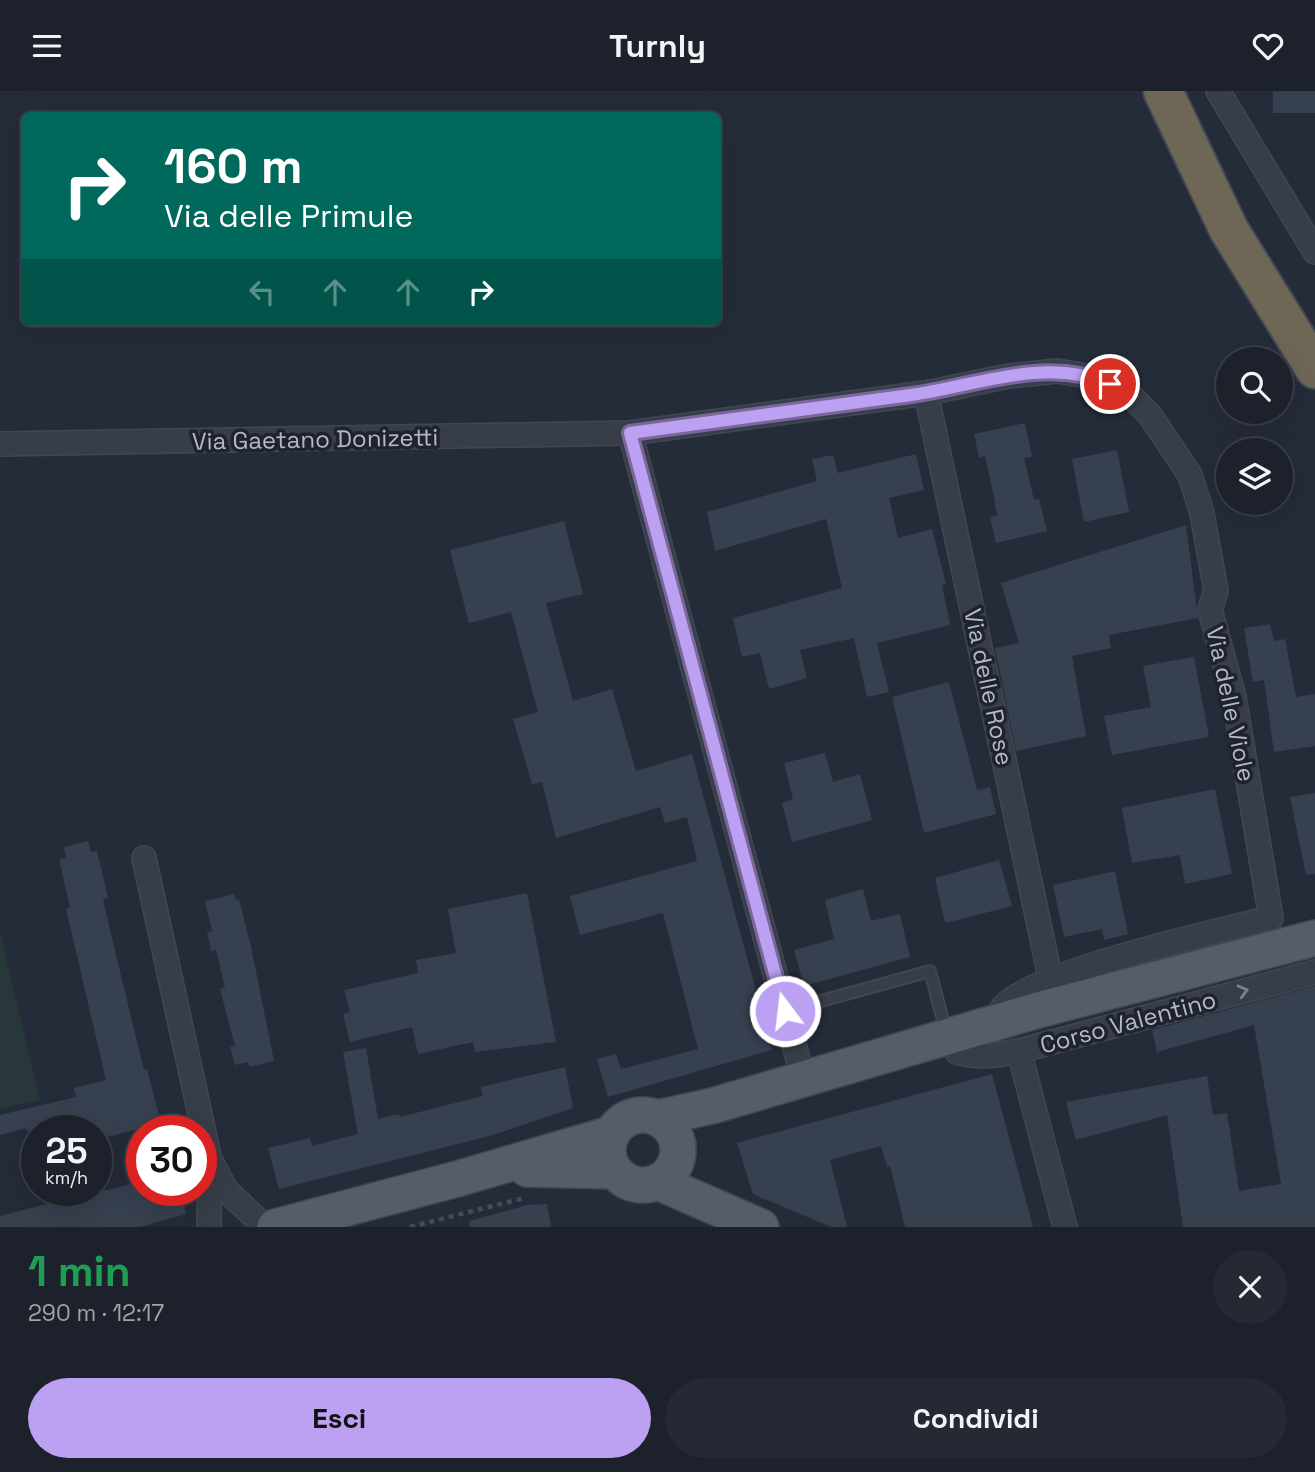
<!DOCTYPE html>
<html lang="it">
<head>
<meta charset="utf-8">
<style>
	body { margin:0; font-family:"Space Grotesk",sans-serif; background:#252933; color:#f1f3f6; height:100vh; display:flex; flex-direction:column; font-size:26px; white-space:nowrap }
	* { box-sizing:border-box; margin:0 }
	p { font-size:23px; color:#a0a3a9 }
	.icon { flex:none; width:38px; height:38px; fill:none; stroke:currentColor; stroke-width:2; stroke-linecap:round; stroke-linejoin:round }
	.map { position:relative; height:1136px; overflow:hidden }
	.drawer { display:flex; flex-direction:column; background:#1c212b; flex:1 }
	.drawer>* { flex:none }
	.guide { position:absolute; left:21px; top:21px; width:700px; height:214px; border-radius:10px; box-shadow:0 7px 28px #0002,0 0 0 2px #3a3e47; background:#00695c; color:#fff; overflow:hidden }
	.tools { position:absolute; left:1216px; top:256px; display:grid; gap:14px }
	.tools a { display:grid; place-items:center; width:77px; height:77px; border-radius:50%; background:#1c212b; box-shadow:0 7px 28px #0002,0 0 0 2px #3a3e47; font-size:35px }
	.speed { position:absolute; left:21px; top:1024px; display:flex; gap:14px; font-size:35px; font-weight:700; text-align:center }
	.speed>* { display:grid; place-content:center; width:91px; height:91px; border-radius:50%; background:#1c212b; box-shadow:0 7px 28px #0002,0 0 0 2px #3a3e47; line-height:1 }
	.speed small { font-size:18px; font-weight:400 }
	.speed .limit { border:10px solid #d22; background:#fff; color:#111 }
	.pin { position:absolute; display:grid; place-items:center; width:60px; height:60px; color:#fff; margin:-30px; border:4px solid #fff; border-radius:50%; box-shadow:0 2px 7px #0007 }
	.me { position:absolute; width:77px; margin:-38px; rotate:345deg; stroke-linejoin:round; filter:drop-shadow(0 0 5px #0008) }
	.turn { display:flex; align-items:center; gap:24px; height:147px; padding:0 28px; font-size:32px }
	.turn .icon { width:91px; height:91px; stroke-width:2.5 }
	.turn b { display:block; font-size:49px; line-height:60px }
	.lanes { display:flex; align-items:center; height:66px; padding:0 28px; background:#0003; justify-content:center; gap:35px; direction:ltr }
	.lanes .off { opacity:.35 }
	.round { display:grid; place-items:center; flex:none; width:74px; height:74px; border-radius:37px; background:#252933 }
	.head { display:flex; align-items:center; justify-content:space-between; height:119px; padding:0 28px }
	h1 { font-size:42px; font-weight:700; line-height:52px; color:#1e9e55 }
	.primary-button { display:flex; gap:14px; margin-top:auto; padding:14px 28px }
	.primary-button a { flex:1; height:80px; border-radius:42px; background:#bca0f2; color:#111; font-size:28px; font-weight:700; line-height:80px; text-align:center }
	.primary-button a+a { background:#252933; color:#f1f3f6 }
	header { display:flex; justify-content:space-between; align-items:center; height:91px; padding:0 28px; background:#1c212b; font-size:32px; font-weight:700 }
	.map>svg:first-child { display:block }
</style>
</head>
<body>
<header><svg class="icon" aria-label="menu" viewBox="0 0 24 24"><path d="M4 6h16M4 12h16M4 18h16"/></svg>Turnly<svg class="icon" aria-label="heart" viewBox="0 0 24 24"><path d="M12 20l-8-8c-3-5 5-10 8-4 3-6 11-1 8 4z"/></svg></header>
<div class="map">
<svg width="1315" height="1136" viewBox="0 0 1315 1136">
	<rect width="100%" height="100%" fill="#252c39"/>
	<path fill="#27373a" d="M0 841 40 1009 0 1018Z"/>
	<g fill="#37404f">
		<rect x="1273" y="0" width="42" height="22"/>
		<path d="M1025 332 1032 366 1024 367 1034 409 1039 408 1047 440 996 452 990 426 997 425 994 406 985 365 979 367 974 343Z"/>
		<path d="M1117 359 1129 421 1084 431 1072 368Z"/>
		<path d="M916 363 924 399 889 407 898 447 932 438 946 493 942 494 950 534 877 552 889 601 867 606 854 547 800 559 807 587 769 598 760 562 742 566 733 527 842 497 826 428 715 460 707 421 817 390 812 368 833 364 838 382Z"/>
		<path d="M564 430 583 503 546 512 573 610 612 598 636 680 692 663 772 959 608 1006 597 968 616 963 621 978 698 958 663 822 580 844 570 805 697 770 687 726 665 732 660 716 556 747 542 691 532 693 513 628 538 621 511 521 469 532 450 459Z"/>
		<path d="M1186 434 1198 527 1109 544 1111 557 1072 565 1086 645 1016 660 995 557 1019 552 1001 492Z"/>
		<path d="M1270 533 1274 550 1285 548 1296 606 1315 603V655L1274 661 1264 589 1253 591 1244 537Z"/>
		<path d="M1194 566 1209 646 1112 664 1104 625 1151 616 1143 575Z"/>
		<path d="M949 591 977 699 990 696 996 723 924 742 892 606Z"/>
		<path d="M825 662 833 691 860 683 872 729 792 751 782 712 793 708 784 672Z"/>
		<path d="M1215 698 1232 783 1185 793 1180 764 1132 772 1122 717Z"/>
		<path d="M1315 702V783L1306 784 1290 706Z"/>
		<path d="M88 750 91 761 97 760 108 807 103 808 115 860 144 979 147 978 161 1032 96 1049V1040H27L26 1037 0 1044V1024L76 1006 74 997 106 989 66 818 70 817 59 768 66 767 64 756Z"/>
		<path d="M999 769 1012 815 945 832 935 787Z"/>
		<path d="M1115 780 1128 843 1104 849 1102 838 1064 846 1053 794Z"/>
		<path d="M863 798 871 830 900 823 910 866 804 895 794 859 834 848 825 809Z"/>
		<path d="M527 802 556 951 475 961 473 951 418 963 412 936 350 951 343 923 350 921 344 899 418 882 416 869 456 862 448 818Z"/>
		<path d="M234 803 236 809 239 808 251 856 274 970 249 976 248 971 235 974 230 956 235 955 220 898 225 897 216 859 211 860 207 841 212 840 205 810Z"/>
		<path d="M1315 895V1136H1183L1167 1024 1076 1049 1066 1011 1207 985 1213 1024 1227 1022 1239 1100 1281 1093 1254 934 1157 961 1152 939Z"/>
		<path d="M366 957 378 1028 399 1023 400 1026 483 1005 481 996 565 976 573 1017 493 1044 279 1098 268 1057 310 1047 312 1055 358 1043 343 961Z"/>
		<path d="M992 983 1033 1136H905L890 1075 887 1076 881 1055 830 1069 847 1136H831L753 1103 737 1052Z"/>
		<path d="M142 1090V1099H181L186 1123 140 1136H0V1125L66 1108 64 1099H108Z"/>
		<path d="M547 1113 551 1136H470L469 1130 528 1114Z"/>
	</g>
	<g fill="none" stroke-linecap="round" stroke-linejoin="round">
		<g stroke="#414752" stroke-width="14">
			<path id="lane" d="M785 920 930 880 946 941"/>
		</g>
		<g stroke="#414752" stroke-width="26">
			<g id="street">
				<path d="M1218 0 1315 161"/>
				<path d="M926 302 1051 890"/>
				<path d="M630 342 803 987"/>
				<path d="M0 353 630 342 926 302 1009 285 1057 280 1093 286 1127 301 1149 323 1190 384 1202 422 1216 500 1210 519 1234 606 1271 827C1222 839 1029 882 1003 916 1000 920 998 926 995 930"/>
				<path d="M144 767 210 1069 209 1136"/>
				<path d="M947 946 957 961C978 968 997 964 1019 960L1315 881"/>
				<path d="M1019 960 1065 1136"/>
				<path d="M212 1072 226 1099 265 1136"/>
			</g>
		</g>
		<g stroke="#414752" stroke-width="38">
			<g id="primary">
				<circle cx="643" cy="1059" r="35"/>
				<path d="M657 1027 712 1015 1038 919 1315 847"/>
				<path d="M527 1078 614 1080"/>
				<path d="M658 1091 761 1136"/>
				<path d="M275 1136 457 1088 611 1043"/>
			</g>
		</g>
		<g stroke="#434954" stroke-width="42">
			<path id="highway" d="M1163 0 1229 139 1315 278"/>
		</g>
		<g stroke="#405052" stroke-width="4.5" stroke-dasharray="5 5" stroke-linecap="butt">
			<path d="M617 1015 635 1008"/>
			<path d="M678 1064 696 1049"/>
			<path d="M410 1136 524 1107"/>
		</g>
		<use href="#lane" stroke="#383e49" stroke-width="10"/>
		<use href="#street" stroke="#383e49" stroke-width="23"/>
		<use href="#primary" stroke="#565d69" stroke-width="35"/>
		<use href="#highway" stroke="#6f6756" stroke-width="38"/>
	</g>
	<defs><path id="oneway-chevron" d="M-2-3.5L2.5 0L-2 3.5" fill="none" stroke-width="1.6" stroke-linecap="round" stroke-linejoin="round" transform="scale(1.75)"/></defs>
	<use stroke="#7c828d" href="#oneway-chevron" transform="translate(1243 900) rotate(-15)"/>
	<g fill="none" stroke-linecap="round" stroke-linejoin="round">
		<g stroke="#7a689d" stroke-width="18">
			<path id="route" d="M785 920 630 342C723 330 817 317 911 304 977 295 1045 265 1110 293"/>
		</g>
		<use href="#route" stroke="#bca0f2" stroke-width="12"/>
	</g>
	<g text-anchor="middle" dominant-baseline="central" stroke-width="7" stroke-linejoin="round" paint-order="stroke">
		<g font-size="24" fill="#b4b9c5" stroke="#1e232e">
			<text transform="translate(315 348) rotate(-1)">Via Gaetano Donizetti</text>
			<text transform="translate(989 596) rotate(78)">Via delle Rose</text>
			<text transform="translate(1231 613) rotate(78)">Via delle Viole</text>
			<text transform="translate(1128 931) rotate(-15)">Corso Valentino</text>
		</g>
	</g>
</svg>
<div class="tools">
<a><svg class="icon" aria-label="search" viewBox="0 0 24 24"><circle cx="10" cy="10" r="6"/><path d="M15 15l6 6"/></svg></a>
<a><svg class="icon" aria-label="layers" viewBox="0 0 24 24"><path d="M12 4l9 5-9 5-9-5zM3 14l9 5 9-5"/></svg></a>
</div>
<div class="speed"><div>25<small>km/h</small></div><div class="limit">30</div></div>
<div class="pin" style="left:1110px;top:293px;background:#d93025"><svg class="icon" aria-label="arrive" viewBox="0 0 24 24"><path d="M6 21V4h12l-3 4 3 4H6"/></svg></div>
<svg class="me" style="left:785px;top:920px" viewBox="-20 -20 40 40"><circle r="17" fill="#bca0f2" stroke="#fff" stroke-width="3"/><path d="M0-11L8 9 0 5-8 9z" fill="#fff"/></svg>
<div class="guide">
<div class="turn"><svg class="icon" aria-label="right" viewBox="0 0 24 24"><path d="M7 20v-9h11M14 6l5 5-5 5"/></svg><div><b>160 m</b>Via delle Primule</div></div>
<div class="lanes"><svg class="icon off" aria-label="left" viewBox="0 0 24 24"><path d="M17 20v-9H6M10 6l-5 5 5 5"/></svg><svg class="icon off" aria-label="ahead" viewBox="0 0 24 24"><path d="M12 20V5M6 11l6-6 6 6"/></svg><svg class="icon off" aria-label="ahead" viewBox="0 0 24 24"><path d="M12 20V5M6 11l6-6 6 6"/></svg><svg class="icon" aria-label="right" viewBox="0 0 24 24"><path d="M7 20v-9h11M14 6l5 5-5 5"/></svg></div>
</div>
</div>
<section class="drawer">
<div class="head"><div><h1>1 min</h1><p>290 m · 12:17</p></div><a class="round"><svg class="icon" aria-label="close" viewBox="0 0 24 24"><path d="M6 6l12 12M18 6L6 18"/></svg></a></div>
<div class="primary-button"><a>Esci</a><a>Condividi</a></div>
</section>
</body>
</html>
